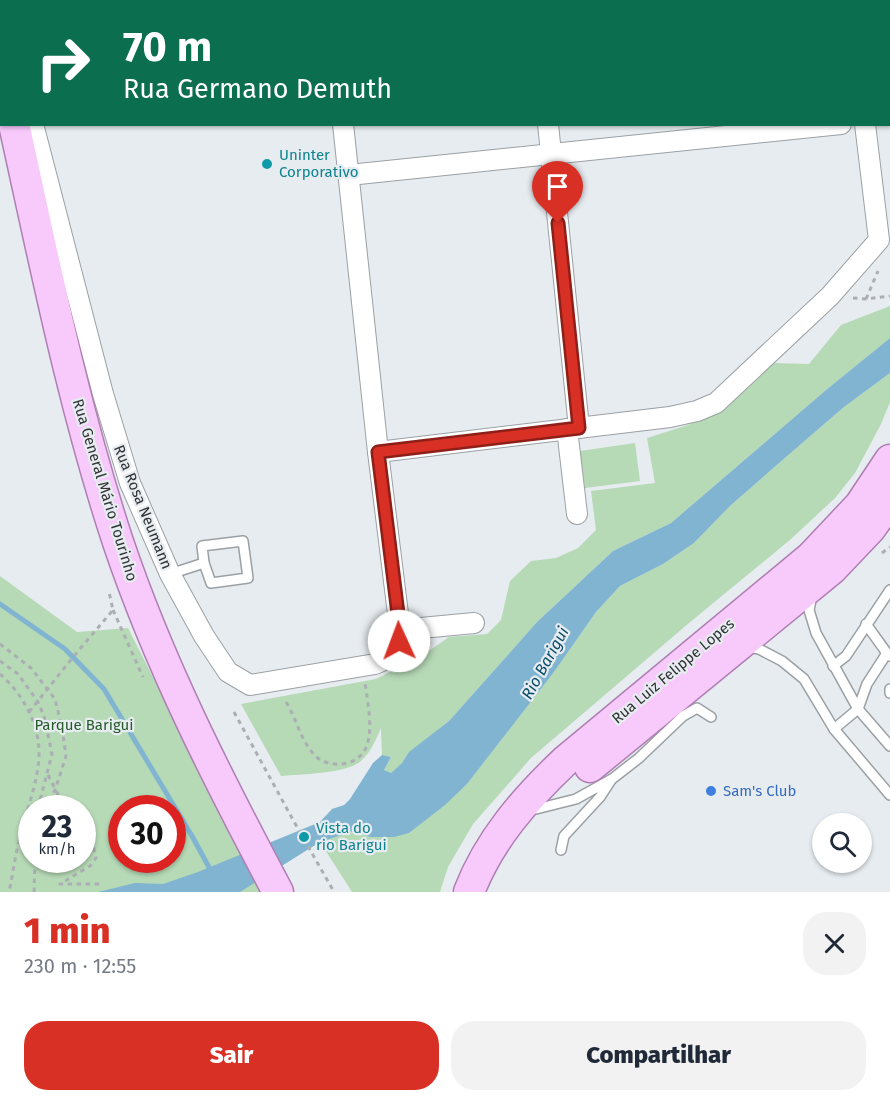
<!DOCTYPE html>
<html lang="pt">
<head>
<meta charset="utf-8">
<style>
	body { margin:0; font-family:"Fira Sans",sans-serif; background:#f2f2f3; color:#1f2937; height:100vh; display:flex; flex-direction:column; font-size:22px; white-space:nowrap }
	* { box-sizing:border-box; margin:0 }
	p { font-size:20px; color:#747a83 }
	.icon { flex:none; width:33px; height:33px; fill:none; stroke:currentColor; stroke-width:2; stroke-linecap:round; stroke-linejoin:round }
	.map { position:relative; height:892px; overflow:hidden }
	.panel { display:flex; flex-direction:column; background:#fff; flex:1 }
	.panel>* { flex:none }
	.guide { position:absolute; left:0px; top:0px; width:891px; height:126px; box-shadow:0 2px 4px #0004; background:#0b6e4f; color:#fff; overflow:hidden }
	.fabs { position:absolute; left:812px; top:813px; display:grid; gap:12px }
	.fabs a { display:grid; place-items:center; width:60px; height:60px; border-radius:50%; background:#fff; box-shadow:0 2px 4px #0004; font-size:30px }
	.speed { position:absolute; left:18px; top:795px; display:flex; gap:12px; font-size:30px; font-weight:700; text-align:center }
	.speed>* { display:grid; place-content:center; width:78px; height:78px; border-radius:50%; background:#fff; box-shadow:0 2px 4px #0004; line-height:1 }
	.speed small { font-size:15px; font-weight:400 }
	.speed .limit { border:9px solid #d22; background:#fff; color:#111 }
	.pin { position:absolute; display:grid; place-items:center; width:51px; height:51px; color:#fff; margin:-62px -26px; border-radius:50% 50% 50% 0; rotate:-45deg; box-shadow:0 0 6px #0007 }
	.pin .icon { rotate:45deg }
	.me { position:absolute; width:66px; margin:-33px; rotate:358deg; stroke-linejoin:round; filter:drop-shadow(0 0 4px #0008) }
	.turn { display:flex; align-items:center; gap:21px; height:126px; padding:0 24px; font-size:27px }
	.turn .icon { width:78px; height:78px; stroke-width:2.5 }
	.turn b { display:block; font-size:42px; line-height:51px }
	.round { display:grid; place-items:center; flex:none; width:63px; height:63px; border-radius:24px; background:#f2f2f3 }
	.summary { display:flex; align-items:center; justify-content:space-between; height:102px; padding:0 24px }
	h1 { font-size:36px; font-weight:800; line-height:45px; color:#d93025 }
	.action { display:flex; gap:12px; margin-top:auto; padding:12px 24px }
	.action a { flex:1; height:69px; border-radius:24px; background:#d93025; color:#fff; font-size:24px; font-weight:800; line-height:69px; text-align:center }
	.action a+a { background:#f2f2f3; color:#1f2937 }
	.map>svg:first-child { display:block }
</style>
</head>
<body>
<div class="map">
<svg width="890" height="892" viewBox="0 0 890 892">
	<rect width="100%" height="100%" fill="#e7ecf0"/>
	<g fill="#b6d9b6" fill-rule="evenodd">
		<path d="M890 306V338L826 390 671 523 613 551 537 622 449 721 410 752 402 763 391 773 384 770 391 757 382 755 381 728C376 740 370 753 361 761 346 774 301 774 281 776L241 704 376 679 423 655 449 637 487 634 501 620 510 581 531 561 556 558 578 548 596 530 591 491 655 483 647 438 688 425 717 410 771 363 809 364 841 325Z"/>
		<path d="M890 373V402L881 424 855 473 835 498 791 539 689 623 531 758 473 824 448 867 440 892H352L320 842 354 831 370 837 409 833 467 784 554 672 596 612 620 586 663 564 694 543 730 506 786 457 844 407Z"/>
		<path d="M635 443 640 481 585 488 580 451Z"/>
		<path d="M0 576 77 632 128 628 262 892H0ZM32 808H82V860H32ZM122 808H172V860H122Z"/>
	</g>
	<path fill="#80b4d0" d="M890 338V373L844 407 786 457 730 506 694 543 663 564 620 586 596 612 554 672 467 784 445 805 409 833 394 837H370L354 831 320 842 240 892H98L135 883 163 884 198 872 320 822 332 809 344 805 350 799 373 763 382 755 391 757 384 770 391 773 402 763 409 752 449 721 537 622 613 551 671 523 826 390Z"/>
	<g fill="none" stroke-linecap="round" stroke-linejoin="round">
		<path stroke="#80b4d0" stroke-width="5" d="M0 604 65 649 104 689 192 836 211 871"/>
		<g stroke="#9ba0a4" stroke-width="12">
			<g id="service">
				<path d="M231 0V2"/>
				<path d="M243 541 248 578 211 583 204 563 202 546Z"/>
				<path d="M170 574 204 563"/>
				<path d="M812 595 809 610 816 633 858 709 890 746"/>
				<path d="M866 624 889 656"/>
				<path d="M748 647 759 649 782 661 804 679 834 729 890 795"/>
				<path d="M833 666 846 656 890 590"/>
				<path d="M890 689V693"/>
				<path d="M834 729 858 709 867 684 887 653"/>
				<path d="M536 809 576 799 612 779 639 758 683 716 697 708 711 717"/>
				<path d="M561 850 564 836 600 797 611 780"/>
			</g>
		</g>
		<g stroke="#9ba0a4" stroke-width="22">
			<g id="minor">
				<path d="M330 0V2"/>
				<path d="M535 0V2"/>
				<path d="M33 124 103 394 130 483 170 574 204 636 228 672 250 685 375 664C392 658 398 648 400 630L378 452 343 124"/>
				<path d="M548 124 579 428"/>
				<path d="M349 175 841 124"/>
				<path d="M567 429 577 514"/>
				<path d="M378 452 670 417 697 411 716 403 830 296 879 240 865 124"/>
				<path d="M400 630 474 623"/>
			</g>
		</g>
		<g stroke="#af7eb3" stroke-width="33">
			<g id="primary">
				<path d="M0 67 2 73"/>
				<path d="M14 124C45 264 73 406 118 542 159 664 218 779 278 892"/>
				<path d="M590 767 832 569 870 529 890 501"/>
				<path d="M469 892C489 840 525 799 565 761L811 557 860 505 890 460"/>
			</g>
		</g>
		<g stroke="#abafb3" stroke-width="3" stroke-dasharray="4.5 4.5" stroke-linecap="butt">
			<path d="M853 298 866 299 890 296"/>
			<path d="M866 299 878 271"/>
			<path d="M882 553 890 547"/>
			<path d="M113 610 143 677"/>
			<path d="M0 644 31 668 55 699 62 728 66 756 55 790 45 808"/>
			<path d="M0 661 18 674 38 702 44 716 52 754 38 808"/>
			<path d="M0 674C23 694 40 725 39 756 38 783 26 811 20 837 15 855 13 874 9 892"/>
			<path d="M286 702C296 718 300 738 312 752 318 761 330 765 341 764 382 760 368 710 365 682"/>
			<path d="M29 712 74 656 113 610 109 592"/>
			<path d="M234 712 292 818 334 892"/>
			<path d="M48 775 65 808"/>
			<path d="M82 834 94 849 96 858 90 866 60 884H100"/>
			<path d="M19 839 32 829"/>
			<path d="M34 892 35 860"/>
		</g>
		<use href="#service" stroke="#fff" stroke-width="9"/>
		<use href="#minor" stroke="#fff" stroke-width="20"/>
		<use href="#primary" stroke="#f8cafb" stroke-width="30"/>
	</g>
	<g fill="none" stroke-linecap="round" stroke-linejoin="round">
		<g stroke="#8d1f18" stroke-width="15">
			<path id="route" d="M399 641 400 630 378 452 579 428 558 223"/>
		</g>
		<use href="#route" stroke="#d93025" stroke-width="10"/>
	</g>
	<g fill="#0f9aa8" stroke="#e7ecf0" stroke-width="2">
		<circle cx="267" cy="164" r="6"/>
		<circle cx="304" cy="837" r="6"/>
	</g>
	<circle fill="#3f7fe0" stroke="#e7ecf0" stroke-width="2" cx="711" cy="791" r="6"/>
	<g text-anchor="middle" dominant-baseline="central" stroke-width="4.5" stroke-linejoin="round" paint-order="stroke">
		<g font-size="15" fill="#0d838f" stroke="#e7ecf0" text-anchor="start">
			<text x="279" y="155">Uninter<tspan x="279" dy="17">Corporativo</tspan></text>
			<text x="316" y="828">Vista do<tspan x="316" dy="17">rio Barigui</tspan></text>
		</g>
		<g font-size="15" fill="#303234" stroke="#e7ecf0">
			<text transform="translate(105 490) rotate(73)">Rua General Mário Tourinho</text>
			<text transform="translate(143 507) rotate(68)">Rua Rosa Neumann</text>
			<text transform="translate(673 671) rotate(-40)">Rua Luiz Felippe Lopes</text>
		</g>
		<g font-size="15" fill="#255b28" stroke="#e7ecf0">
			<text x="84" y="725">Parque Barigui</text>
		</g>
		<g font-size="15" fill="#366cbe" stroke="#e7ecf0" text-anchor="start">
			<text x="723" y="791">Sam's Club</text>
		</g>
		<g font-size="16" font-style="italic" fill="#094f6c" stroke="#e7ecf0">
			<text transform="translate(545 663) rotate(-61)">Rio Barigui</text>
		</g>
	</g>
</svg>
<div class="fabs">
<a><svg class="icon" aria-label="search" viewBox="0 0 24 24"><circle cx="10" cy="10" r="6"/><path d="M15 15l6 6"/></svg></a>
</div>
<div class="speed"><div>23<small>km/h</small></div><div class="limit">30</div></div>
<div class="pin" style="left:558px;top:223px;background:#d93025"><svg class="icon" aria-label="arrive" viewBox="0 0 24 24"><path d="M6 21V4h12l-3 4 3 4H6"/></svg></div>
<svg class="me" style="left:399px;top:641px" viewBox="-20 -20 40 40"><circle r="19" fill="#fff"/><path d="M0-13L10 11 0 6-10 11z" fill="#d93025"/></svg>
<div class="guide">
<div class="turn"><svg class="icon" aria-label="right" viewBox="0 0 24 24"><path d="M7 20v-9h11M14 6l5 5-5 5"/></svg><div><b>70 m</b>Rua Germano Demuth</div></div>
</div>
</div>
<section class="panel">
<div class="summary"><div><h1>1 min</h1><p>230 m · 12:55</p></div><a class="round"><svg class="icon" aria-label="close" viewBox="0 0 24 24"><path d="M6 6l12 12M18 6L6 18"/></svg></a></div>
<div class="action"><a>Sair</a><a>Compartilhar</a></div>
</section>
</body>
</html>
